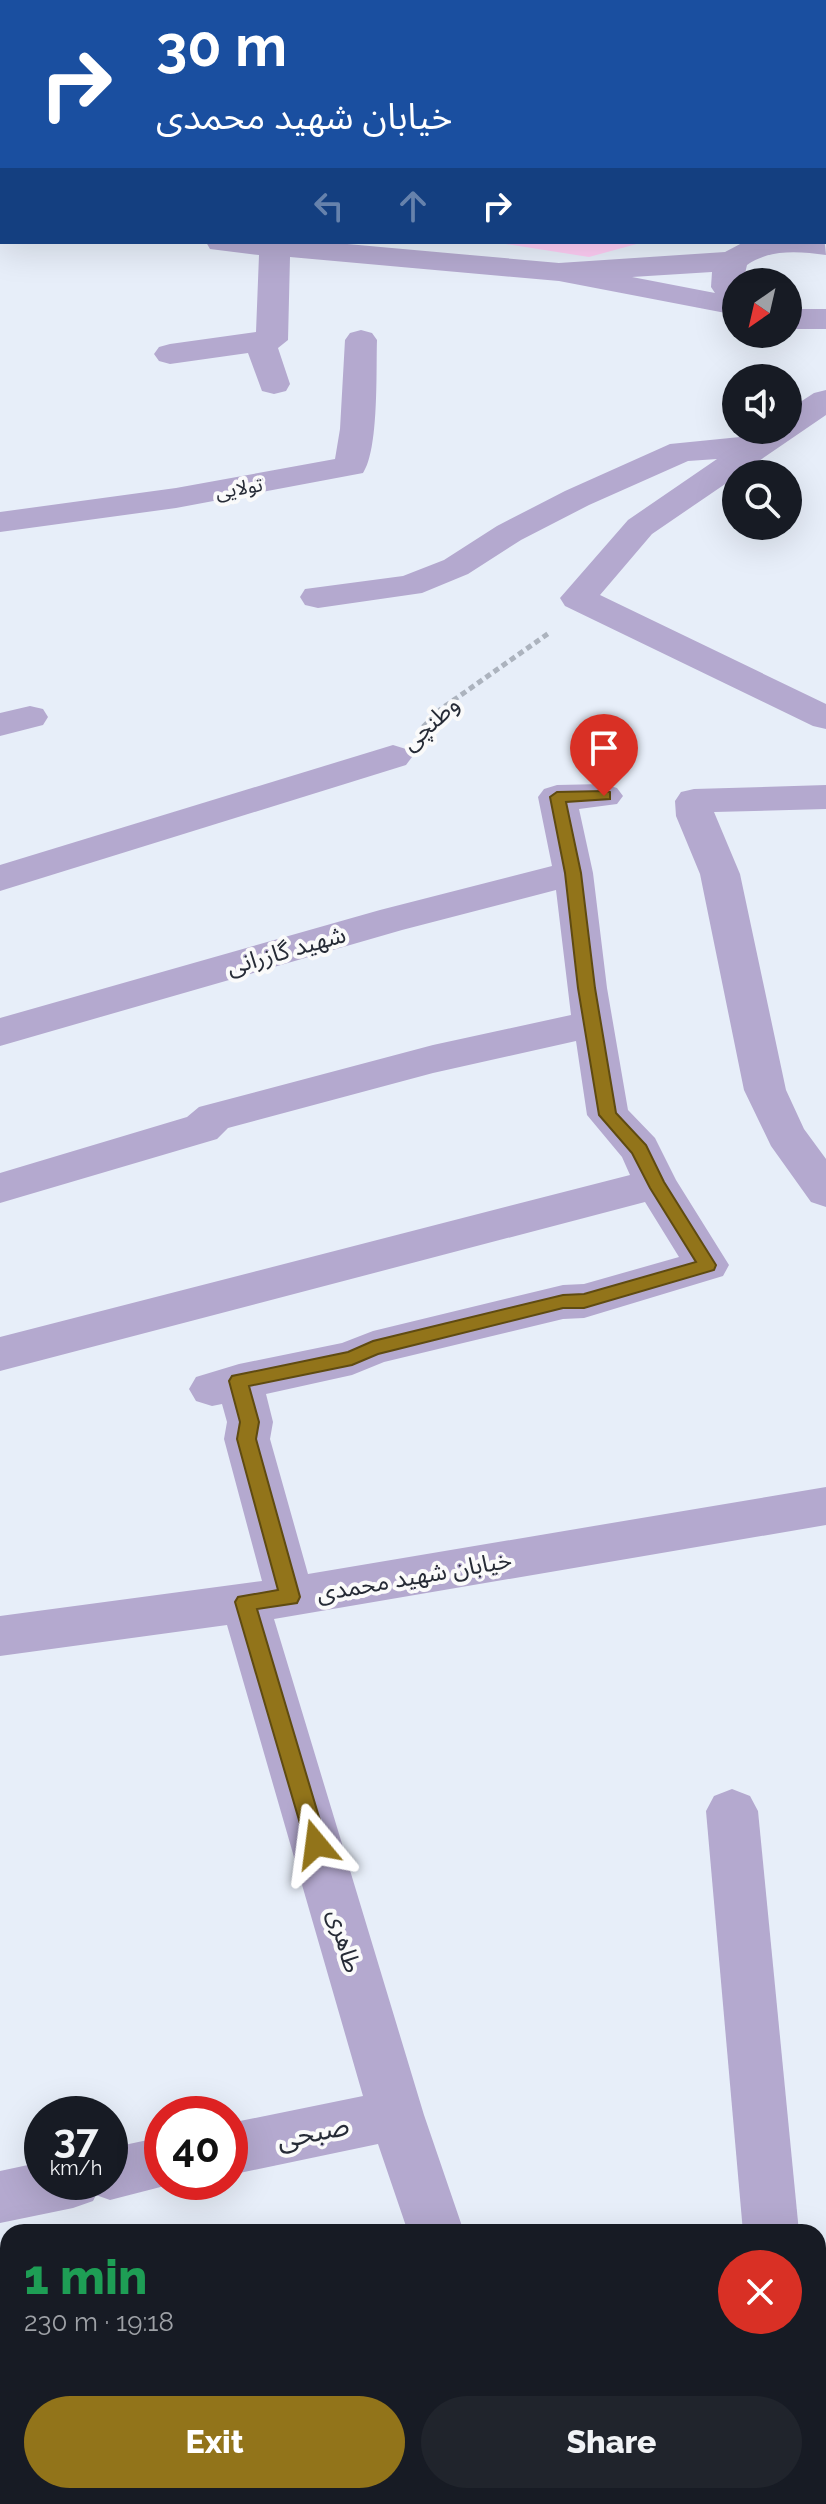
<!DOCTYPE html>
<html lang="en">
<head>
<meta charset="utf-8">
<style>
	body { margin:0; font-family:Raleway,"Noto Sans Arabic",sans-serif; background:#20242c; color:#f1f3f6; height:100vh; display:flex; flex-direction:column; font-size:30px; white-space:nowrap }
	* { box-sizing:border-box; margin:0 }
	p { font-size:26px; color:#9ea1a6 }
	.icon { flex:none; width:44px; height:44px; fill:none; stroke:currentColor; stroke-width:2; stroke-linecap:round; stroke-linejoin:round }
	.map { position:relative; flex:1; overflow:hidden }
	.details { position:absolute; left:0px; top:2224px; width:826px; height:280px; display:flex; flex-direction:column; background:#171b24; border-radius:24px 24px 0 0; box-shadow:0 8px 32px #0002 }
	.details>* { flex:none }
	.hud { position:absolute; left:0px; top:0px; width:826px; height:244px; box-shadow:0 8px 32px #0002; background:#1a4fa0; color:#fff; overflow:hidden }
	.needle { width:52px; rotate:214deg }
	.controls { position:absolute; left:722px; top:268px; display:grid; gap:16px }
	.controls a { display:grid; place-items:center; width:80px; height:80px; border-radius:50%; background:#171b24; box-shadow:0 8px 32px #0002; font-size:40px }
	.speed { position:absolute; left:24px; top:2096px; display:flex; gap:16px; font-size:40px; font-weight:700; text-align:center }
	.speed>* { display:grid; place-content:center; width:104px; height:104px; border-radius:50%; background:#171b24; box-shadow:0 8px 32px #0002; line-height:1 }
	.speed small { font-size:20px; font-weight:400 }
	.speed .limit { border:12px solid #d22; background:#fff; color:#111 }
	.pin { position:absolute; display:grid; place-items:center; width:68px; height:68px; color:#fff; margin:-82px -34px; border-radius:50% 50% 50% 0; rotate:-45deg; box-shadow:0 0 8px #0007 }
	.pin .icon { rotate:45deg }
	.me { position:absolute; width:88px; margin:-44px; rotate:344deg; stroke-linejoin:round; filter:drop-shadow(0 0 6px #0008) }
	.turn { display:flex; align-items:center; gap:28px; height:168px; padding:0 24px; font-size:36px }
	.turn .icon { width:104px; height:104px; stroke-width:2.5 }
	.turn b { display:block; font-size:56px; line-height:68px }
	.lanes { display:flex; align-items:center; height:76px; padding:0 24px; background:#0003; justify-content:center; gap:40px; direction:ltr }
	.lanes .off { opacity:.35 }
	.round { display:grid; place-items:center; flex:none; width:84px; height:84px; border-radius:42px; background:#20242c }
	.overview { display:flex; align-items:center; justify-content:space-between; height:136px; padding:0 24px }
	h1 { font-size:48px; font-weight:800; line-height:60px; color:#1e9e55 }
	.primary-button { display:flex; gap:16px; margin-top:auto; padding:16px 24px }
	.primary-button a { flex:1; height:92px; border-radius:48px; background:#92741a; color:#fff; font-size:32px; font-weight:800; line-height:92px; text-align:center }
	.primary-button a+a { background:#20242c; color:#f1f3f6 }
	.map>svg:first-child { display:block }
</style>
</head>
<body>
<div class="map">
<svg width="826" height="2504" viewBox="0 0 826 2504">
	<rect width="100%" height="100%" fill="#e7eef9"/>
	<g fill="#fecdf4">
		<path d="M0 0H695L696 2H2L0 212Z"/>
		<path d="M493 242H644L589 257Z"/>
	</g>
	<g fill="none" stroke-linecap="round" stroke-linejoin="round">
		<path stroke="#acb3be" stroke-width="5" stroke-dasharray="6 4" stroke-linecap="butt" d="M423 727 441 709 549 633"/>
		<g fill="#b4a9cf" fill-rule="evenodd">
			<path d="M0 0H40L2 2V9Z"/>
			<rect x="616" y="0" width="28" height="2"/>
			<path d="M725 0H753L754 2H726Z"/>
			<path d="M765 0H793L794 2H766Z"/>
			<rect x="824" y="34" width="2" height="16"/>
			<path d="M824 154 826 155V180L824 179Z"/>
			<rect x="0" y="157" width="2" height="18"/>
			<rect x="0" y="222" width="2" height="18"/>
			<path d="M824 236 826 255C798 251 770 249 747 265L743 282H736V294L731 295 736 297V315L559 281 290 257 288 340 278 348 290 384 286 391 274 394 262 391 248 353 170 364 159 361 154 354 159 347 170 344 256 332 259 255 210 249 206 242H325L559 263 725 252 744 242H824ZM712 272 711 287 715 293 632 277Z"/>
			<rect x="788" y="309" width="38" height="20"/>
			<path d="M361 330 372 333 377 340C376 371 379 450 363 473L176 508 0 532V512L176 488 335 459 340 429 345 340 350 333Z"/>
			<path d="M826 390V415L652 534 600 595 826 704V729L813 726 565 606 560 598 628 520 717 459 688 461 589 505 521 540 468 574 422 593 318 608 305 605 300 597 305 589 403 576 444 560 497 526 565 491 670 444 750 436 759 430H788V410L814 393Z"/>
			<path d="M30 706 43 709 48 717 43 725 0 736V713Z"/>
			<path d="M393 745 406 749 412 757 406 765 0 891V865Z"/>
			<path d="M604 784 617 788 623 796 617 804 579 809 593 873 607 988 628 1110 655 1138 676 1180 729 1265 723 1276 584 1318 563 1319 384 1362 352 1375 266 1394 273 1422 270 1439 308 1574 826 1487V1525L274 1619 424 2115 464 2232H408L378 2144 230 2175V2123L363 2096 227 1625 0 1656V1616L262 1581 224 1439 227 1422 222 1404 212 1406 196 1401 189 1389 196 1377 239 1364 342 1343 373 1331 563 1285 584 1284 679 1257 645 1202 0 1371V1337L630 1175 622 1157 587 1115 576 1041 433 1073 228 1128 217 1139 0 1203V1173L187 1117 199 1107 433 1045 571 1015 556 890 402 930 0 1046V1018L380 910 552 866 538 797 544 789 557 785Z"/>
			<path d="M826 785V809L714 812 740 874 786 1090 804 1129 826 1159V1207L811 1202 771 1146 744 1090 700 874 676 816 675 801 681 792 694 789Z"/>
			<path d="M732 1789 750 1796 758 1811 799 2232H743L706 1811 714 1796Z"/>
			<path d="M162 2137V2182H180L110 2200 96 2195 93 2201 73 2208 0 2223V2171L42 2162V2182H110V2148Z"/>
			<path d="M826 2417V2477L818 2479V2419Z"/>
			<path d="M495 2496H555L557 2504H497Z"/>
			<path d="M583 2496H671L668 2504H580Z"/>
		</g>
	</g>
	<path fill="#92741a" stroke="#5f4b11" stroke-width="2" d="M604 791 610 792V799L566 802 581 873 595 988 616 1113 646 1145 664 1182 716 1265 714 1270 584 1308H563L378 1354 352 1365 249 1386 259 1422 256 1439 300 1597 297 1603 257 1609 327 1844 324 1850 316 1853 309 1850 306 1844 235 1602 238 1597 278 1590 237 1439 240 1422 229 1381 232 1376 348 1352 373 1341 563 1295 584 1294 696 1262 650 1188 632 1153 599 1115 578 988 565 873 550 797 557 792Z"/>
	<g text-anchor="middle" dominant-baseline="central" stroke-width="8" stroke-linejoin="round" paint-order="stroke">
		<g font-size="20" fill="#262b36" stroke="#fafafa">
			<text transform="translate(239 488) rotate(-10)">تولایی</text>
		</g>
		<g font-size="24" fill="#262b36" stroke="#fafafa">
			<text transform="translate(430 723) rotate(-42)">وطنچی</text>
			<text transform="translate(286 950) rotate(-16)">شهید گازرانی</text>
			<text transform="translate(414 1576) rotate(-10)">خیابان شهید محمدی</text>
			<text transform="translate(345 1941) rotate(74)">طاهری</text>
		</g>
		<g font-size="28" fill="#262b36" stroke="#fafafa">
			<text transform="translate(313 2132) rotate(-12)">صبحی</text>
		</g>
	</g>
</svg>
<div class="controls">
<a><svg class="needle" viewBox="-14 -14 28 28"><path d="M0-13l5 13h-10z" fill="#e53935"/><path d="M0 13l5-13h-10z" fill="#9ea1a6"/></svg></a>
<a><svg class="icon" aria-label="sound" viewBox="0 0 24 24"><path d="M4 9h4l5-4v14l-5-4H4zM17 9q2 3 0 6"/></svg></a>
<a><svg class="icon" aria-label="search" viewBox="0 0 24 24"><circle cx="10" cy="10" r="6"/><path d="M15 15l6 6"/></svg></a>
</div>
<div class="speed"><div>37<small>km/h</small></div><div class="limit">40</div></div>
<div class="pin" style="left:604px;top:796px;background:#d93025"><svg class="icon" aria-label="arrive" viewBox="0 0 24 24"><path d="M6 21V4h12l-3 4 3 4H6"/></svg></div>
<svg class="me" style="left:316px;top:1844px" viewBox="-20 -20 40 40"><path d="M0-17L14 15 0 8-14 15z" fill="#92741a" stroke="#fff" stroke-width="4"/></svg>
<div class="hud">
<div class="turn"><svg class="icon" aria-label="right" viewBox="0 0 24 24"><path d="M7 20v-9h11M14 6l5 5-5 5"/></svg><div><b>30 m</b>خیابان شهید محمدی</div></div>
<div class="lanes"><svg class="icon off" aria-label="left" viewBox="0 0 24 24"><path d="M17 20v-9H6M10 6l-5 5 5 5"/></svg><svg class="icon off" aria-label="ahead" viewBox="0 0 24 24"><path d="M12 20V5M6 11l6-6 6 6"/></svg><svg class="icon" aria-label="right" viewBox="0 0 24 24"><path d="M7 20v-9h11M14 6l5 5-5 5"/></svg></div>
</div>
<section class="details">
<div class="overview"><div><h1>1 min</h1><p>230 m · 19:18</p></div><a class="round" style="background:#d93025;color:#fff"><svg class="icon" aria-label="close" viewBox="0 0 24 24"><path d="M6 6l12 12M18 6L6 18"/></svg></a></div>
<div class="primary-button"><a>Exit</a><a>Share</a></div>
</section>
</div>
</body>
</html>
